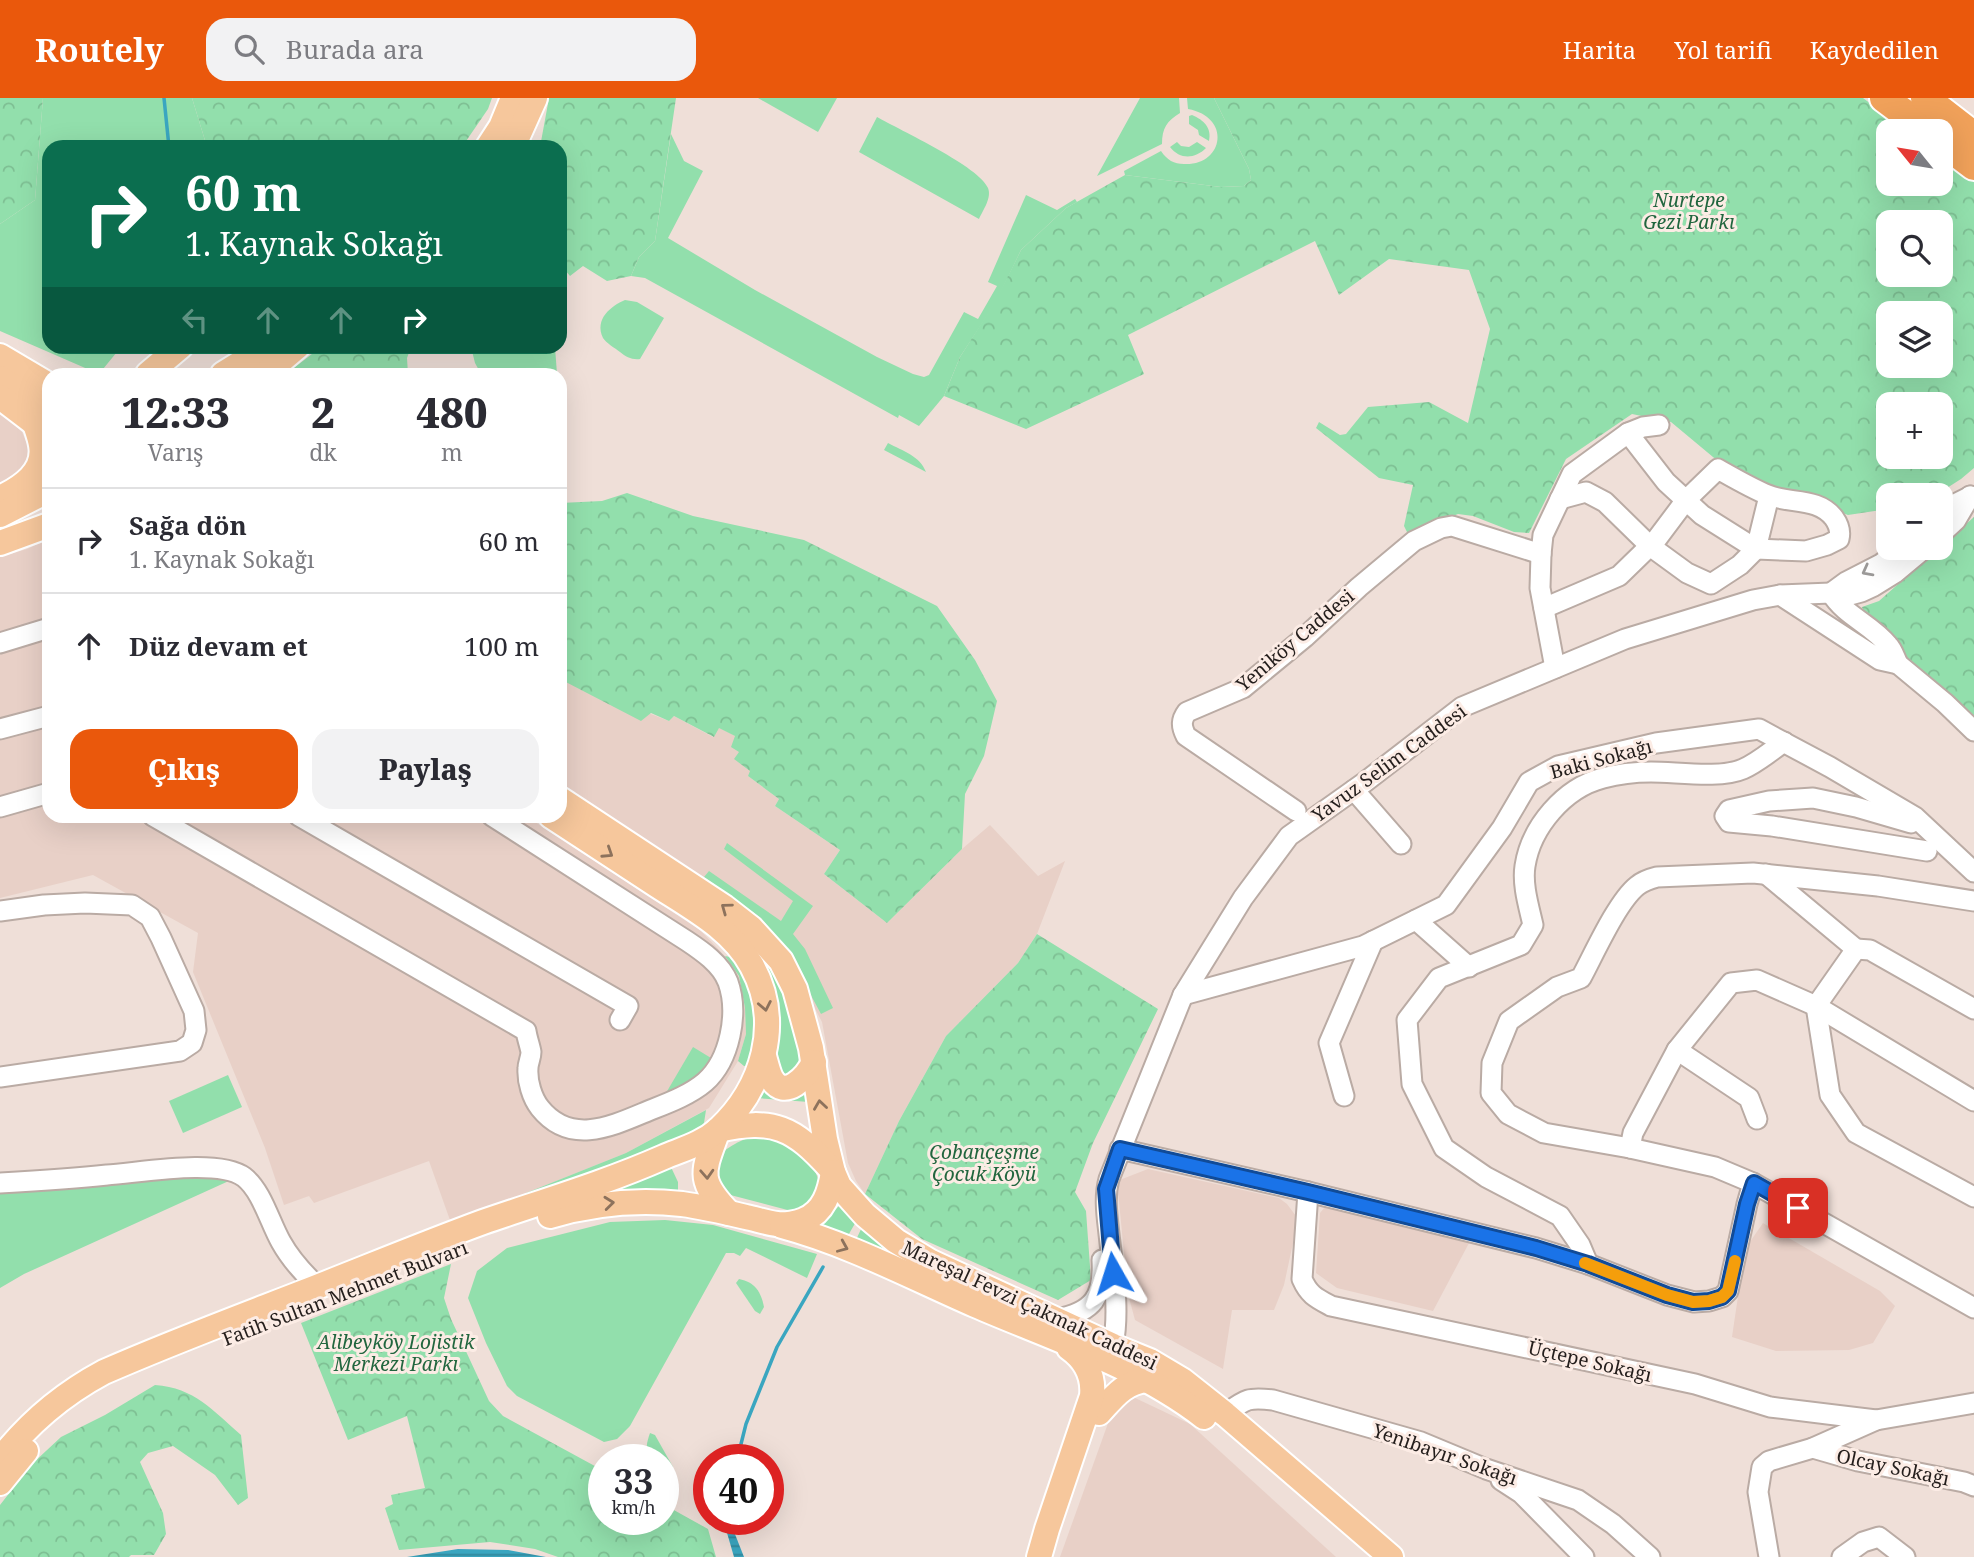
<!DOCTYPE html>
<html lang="tr">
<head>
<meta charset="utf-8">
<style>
	body { margin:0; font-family:"Noto Serif",serif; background:#f2f2f3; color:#2b2b33; height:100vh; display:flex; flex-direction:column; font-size:26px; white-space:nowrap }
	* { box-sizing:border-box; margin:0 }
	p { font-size:23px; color:#7c7c81 }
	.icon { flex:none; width:38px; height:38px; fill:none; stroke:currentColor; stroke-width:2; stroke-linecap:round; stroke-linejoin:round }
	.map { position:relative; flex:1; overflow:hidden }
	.sheet { position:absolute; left:42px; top:270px; width:525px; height:455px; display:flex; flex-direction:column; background:#fff; border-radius:21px; box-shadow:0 7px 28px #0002 }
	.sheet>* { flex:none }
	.guide { position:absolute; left:42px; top:42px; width:525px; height:214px; border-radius:21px; box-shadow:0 7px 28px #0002; background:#0b6e4f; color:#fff; overflow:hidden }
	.needle { width:46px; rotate:300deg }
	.buttons { position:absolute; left:1876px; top:21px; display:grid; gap:14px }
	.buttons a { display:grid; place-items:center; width:77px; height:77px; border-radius:14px; background:#fff; box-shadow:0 7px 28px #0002; font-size:35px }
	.speed { position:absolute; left:588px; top:1346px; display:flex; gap:14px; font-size:35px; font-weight:700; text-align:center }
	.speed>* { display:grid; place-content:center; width:91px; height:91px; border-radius:50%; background:#fff; box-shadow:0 7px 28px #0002; line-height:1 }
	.speed small { font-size:18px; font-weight:400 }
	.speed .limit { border:10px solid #d22; background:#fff; color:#111 }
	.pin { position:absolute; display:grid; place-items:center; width:60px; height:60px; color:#fff; margin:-30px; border-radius:14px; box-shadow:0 4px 10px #0006 }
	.me { position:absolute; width:77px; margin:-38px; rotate:354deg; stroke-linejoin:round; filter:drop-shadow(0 0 5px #0008) }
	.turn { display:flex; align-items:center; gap:24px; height:147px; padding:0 28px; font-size:32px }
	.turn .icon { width:91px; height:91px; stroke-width:2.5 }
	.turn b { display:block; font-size:49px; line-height:60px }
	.lanes { display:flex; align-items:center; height:66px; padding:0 28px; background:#0003; justify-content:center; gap:35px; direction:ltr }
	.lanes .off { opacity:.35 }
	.eta { display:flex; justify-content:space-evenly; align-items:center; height:119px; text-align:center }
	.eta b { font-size:42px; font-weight:800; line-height:49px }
	.action { display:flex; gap:14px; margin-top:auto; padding:14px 28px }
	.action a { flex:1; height:80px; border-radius:21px; background:#ea580c; color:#fff; font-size:28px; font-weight:800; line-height:80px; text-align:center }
	.action a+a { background:#f2f2f3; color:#2b2b33 }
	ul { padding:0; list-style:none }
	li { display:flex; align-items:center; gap:21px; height:105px; padding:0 28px; border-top:2px solid #e1e1e2 }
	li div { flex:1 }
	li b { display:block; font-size:26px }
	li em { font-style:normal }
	header { display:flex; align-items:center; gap:42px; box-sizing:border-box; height:98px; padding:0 35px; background:#ea580c; color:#fff }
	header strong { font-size:33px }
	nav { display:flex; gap:38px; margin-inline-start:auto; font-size:24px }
	.search { width:490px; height:63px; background:#f2f2f3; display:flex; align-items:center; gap:18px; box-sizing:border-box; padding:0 24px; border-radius:21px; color:#7c7c81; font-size:26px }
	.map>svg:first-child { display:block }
</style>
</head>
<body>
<header>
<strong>Routely</strong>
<div class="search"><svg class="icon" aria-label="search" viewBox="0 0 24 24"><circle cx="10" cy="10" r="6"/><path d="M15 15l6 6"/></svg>Burada ara</div>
<nav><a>Harita</a><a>Yol tarifi</a><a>Kaydedilen</a></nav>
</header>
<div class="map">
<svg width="1974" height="1459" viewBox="0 0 1974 1459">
	<defs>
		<pattern id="forest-crowns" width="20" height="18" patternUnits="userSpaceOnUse" patternTransform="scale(1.75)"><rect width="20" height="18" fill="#92dfac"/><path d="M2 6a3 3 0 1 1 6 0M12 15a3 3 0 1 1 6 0" fill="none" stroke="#7ebf93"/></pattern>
		<pattern id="water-rules" width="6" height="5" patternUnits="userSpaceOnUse" patternTransform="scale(1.75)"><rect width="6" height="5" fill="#3aa6c0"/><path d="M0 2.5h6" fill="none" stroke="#31879b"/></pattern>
	</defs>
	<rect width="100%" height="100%" fill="#efdfd8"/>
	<g fill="#e8d0c7">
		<path d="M0 313 22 334 29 351 30 366 0 392Z"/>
		<path d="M49 441V718H526L700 832 725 858 739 878 745 910 746 936 738 963 709 1010 626 1055 451 1125 429 1063 314 1105 309 1098 284 1107 265 1050 193 874 198 835 93 777 0 800V459L27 451Z"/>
		<path d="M560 581 669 623 674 618 713 639 719 629 735 638 740 653 751 674 748 678 779 701 775 708 840 752 824 776 887 825 962 751 990 727 1038 778 1065 763 1037 836 1018 865 946 938 899 1023 865 1096 856 1083 848 1065 822 924 783 849 637 738 560 688Z"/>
		<path d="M1148 1071 1279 1100 1287 1106 1296 1118 1293 1145 1284 1187 1274 1212H1232L1223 1271 1135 1222 1128 1196 1117 1083Z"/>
		<path d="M1325 1109 1469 1145 1433 1213 1337 1190 1316 1175 1320 1115Z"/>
		<path d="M1763 1125 1880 1193 1895 1208 1873 1245 1849 1252 1776 1253 1732 1239 1745 1151Z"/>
		<path d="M1131 1298 1190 1326 1336 1459H1060L1116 1303Z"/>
	</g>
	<g fill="#92dfac">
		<path d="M43 0H192L207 49H49V248L121 249 99 276 0 233V126L35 102Z"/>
		<path d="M758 0H837L818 34Z"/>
		<path d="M1140 0H1179L1180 15C1167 23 1162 30 1162 46L1097 78Z"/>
		<path d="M1187 0H1214L1249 71 1251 82 1244 88 1221 89 1125 77 1124 73 1161 53C1167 62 1174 66 1184 66 1224 68 1232 19 1188 11Z"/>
		<path d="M1192 17C1204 22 1212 30 1209 43L1199 37 1198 32 1189 26V18Z"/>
		<path d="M877 19C900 32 980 69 988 90 992 100 983 112 979 121L859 54Z"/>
		<path d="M671 36 684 63 703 73 668 140 755 192 877 259 913 276 924 279 929 277 964 214 978 221 997 188 988 184 1026 97 1057 112 1075 101 1077 104 1066 110 1021 152 996 204 960 259 944 298 919 328 899 317 898 320 645 180 631 178 639 159 655 143Z"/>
		<path d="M1177 44 1181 48 1189 49 1197 44 1206 50C1195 61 1180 62 1170 49Z"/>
		<path d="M625 202 637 204 664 220 640 261C632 262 626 259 620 254 615 250 606 245 603 240 594 221 611 208 625 202Z"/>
		<path d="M471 249H555L557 276H481L475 265Z"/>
		<path d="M888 345C903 353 920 358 926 374L884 352Z"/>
		<path d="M727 745 813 808 793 836 805 851 833 910 821 916 785 849 761 820 704 779 709 773 781 823 793 803 724 751Z"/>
		<path d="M725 858 730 859 745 877 753 899 756 949 748 968H744L738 963 746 936 745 910 739 878Z"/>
		<path d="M762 858 780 887 798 947 800 959 794 975 785 979 777 973 757 860Z"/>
		<path d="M693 949 711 960C699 976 687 990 666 995Z"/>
		<path d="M228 977 242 1009 183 1035 169 1003Z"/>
		<path d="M807 987 809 1004 756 1000 763 988Z"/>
		<path d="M706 1012 704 1025 700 1032 531 1102 526 1095 626 1055Z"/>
		<path d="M757 1037 779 1040 811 1062 820 1086 814 1104 795 1114 719 1094 712 1066C724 1050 739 1042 757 1037Z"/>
		<path d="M670 1067 678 1084V1096L598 1095Z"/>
		<path d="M212 1078 231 1082 24 1176 0 1190V1091Z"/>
		<path d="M841 1106 857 1122 846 1141 817 1129Z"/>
		<path d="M665 1122 713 1127 817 1156 807 1180 746 1150 740 1158 734 1155H726L630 1328 617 1341 604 1344 517 1298 507 1288 486 1245 468 1200 477 1173 507 1150 610 1124Z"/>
		<path d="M863 1127 921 1169 854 1146Z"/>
		<path d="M739 1181C755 1184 761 1194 764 1209L760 1216 755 1213 736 1185Z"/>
		<path d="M650 1335 655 1337 673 1369 668 1371 663 1369V1362L651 1361C644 1353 647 1344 650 1335Z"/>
	</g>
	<g fill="url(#forest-crowns)" fill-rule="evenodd">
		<path d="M0 0H43L35 102 0 126Z"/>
		<path d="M192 0H492L488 11 462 49H207Z"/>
		<path d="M549 0H676L655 143 639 159 631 178 607 183 583 168 570 178 560 166V49H540Z"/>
		<path d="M1214 0H1863L1907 33H1888V86H1941V59L1974 84V370L1961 381 1936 397H1888V411L1848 417 1780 392 1725 369 1671 324 1632 316 1566 361 1529 435 1514 434 1473 418 1458 416 1408 436 1404 428 1413 387 1379 380 1316 330 1319 324 1340 337 1346 336 1368 309 1429 304 1468 325 1490 231 1469 172 1389 161 1339 197 1315 143 1128 237 1144 276 1026 331 944 298 960 259 995 204 1021 152 1066 110 1125 77 1221 89 1244 88 1251 82 1249 71ZM1888 124H1941V177H1888ZM1888 215H1941V268H1888ZM1888 306H1941V359H1888Z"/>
		<path d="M321 249H411L407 260 408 276H286Z"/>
		<path d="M627 395 693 418 804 442 937 508 975 562 997 603 984 658 965 696 962 751 887 825 824 776 840 752 775 708 779 701 748 678 750 673 734 661 739 654 731 649 735 638 719 630 714 639 674 618 669 623 651 615 641 623 560 581V405L602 403Z"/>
		<path d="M1974 419V629L1865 518 1862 509 1879 503Z"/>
		<path d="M1037 836 1158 911 1093 1045 1075 1094 1086 1113 1091 1182 1058 1202 922 1141 865 1096 899 1023 946 938 1018 865Z"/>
		<path d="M451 1166 444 1200 451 1221 489 1303 503 1318 604 1373V1421H663V1406L708 1431 716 1459H558L535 1451 490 1444 399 1452 385 1410 393 1406 391 1397 425 1390 407 1318 348 1342 301 1225Z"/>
		<path d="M155 1287C195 1290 212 1312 241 1337L248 1400 238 1407 215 1377 173 1348 148 1355 140 1364 163 1415 166 1436 154 1457H131L129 1459H0V1407L32 1366 61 1339 105 1317Z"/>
	</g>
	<g fill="url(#water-rules)">
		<path d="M723 1421H729L744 1459H734Z"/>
		<path d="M458 1451 508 1452 546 1459H407Z"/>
	</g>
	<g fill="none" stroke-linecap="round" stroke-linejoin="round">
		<g stroke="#3aa6c0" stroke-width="3.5">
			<path d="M164 0 169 49"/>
			<path d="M737 1362 746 1326 777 1249 823 1169"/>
		</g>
		<g stroke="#baaba4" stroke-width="23">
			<g id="minor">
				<path d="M1560 401 1586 394 1605 404 1650 448 1687 475 1711 486 1740 467 1756 451 1769 398"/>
				<path d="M1941 413 1971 398"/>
				<path d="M1941 436 1956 422 1970 398"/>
				<path d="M1831 495 1846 484 1881 466 1902 450"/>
				<path d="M1780 497 1880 562 1898 566C1895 560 1893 552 1888 547 1871 526 1845 518 1831 495"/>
				<path d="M1544 510 1619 478 1656 442 1686 402 1718 371C1734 380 1751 390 1768 397 1790 406 1818 399 1834 420 1839 427 1841 433 1839 441L1827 447 1806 453 1756 451 1702 417 1666 384 1628 335"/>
				<path d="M0 545 49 530"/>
				<path d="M1898 566 1945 605 1974 633"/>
				<path d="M1555 570 1540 490 1541 456 1543 437 1572 376 1628 335 1643 329 1659 327"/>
				<path d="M0 631 49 618"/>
				<path d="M1354 692 1401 746"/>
				<path d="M0 709 49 695"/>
				<path d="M1296 713 1186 638C1181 628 1181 622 1187 614L1243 590 1305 539 1359 489 1414 443 1441 430 1452 428 1541 456"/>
				<path d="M153 718 526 933C527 940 530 948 531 954 531 960 528 965 528 970 527 983 532 1000 540 1010 572 1050 616 1026 653 1011 671 1004 691 996 705 984 730 962 739 915 728 884 721 866 702 853 687 843L492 718"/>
				<path d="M299 718 628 908 620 922"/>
				<path d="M1911 725 1856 709 1813 700 1769 703 1729 712 1725 718 1729 724 1772 728 1927 753"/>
				<path d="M1766 776 1856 851"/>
				<path d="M1974 803 1878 788 1753 775 1657 779C1649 781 1643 783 1637 788 1617 804 1594 856 1581 880L1557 889 1509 923 1492 965 1491 995 1508 1016 1544 1035 1630 1050 1715 1069 1753 1085 1974 1210"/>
				<path d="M0 813 44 807 85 805 132 807 150 819 161 840 194 913 196 932 192 945 180 953 0 979"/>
				<path d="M1416 822 1469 869"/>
				<path d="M1856 851 1816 908 1830 997 1856 1035 1974 1099"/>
				<path d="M1856 851 1870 852 1974 911"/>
				<path d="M1183 897 1363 848 1446 807 1502 730 1529 684 1558 668 1656 645 1759 631 1830 669 1915 719 1974 774"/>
				<path d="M1677 952 1749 1000 1757 1021"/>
				<path d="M1344 998 1329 945 1373 843"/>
				<path d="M1630 1050 1633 1035 1677 952 1731 885 1757 882 1816 908 1974 1003"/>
				<path d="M1120 1051 1308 1094 1536 1150 1588 1166 1667 1197 1694 1204 1709 1203 1722 1199 1728 1193 1747 1106 1753 1085"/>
				<path d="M0 1085C36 1083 71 1081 107 1077 139 1075 218 1060 244 1079 262 1093 270 1125 281 1144 291 1162 303 1175 318 1189"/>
				<path d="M1308 1094 1302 1181C1309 1197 1316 1200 1331 1208L1695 1286 1770 1309 1876 1322 1974 1305"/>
				<path d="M1588 1166 1580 1147 1560 1118 1486 1079 1444 1050 1412 986 1407 922 1439 880 1521 847 1533 827C1529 809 1522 787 1525 768 1531 729 1564 690 1603 680 1618 676 1637 674 1651 674 1677 674 1720 681 1743 671 1757 665 1771 653 1784 644"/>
				<path d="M1057 1221C1093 1214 1104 1199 1102 1162"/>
				<path d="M1113 1248C1120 1211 1113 1174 1109 1136 1107 1118 1104 1099 1109 1081L1183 897 1243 800 1289 738 1365 684 1462 609 1625 541 1753 502 1780 497 1831 495 1850 497 1861 494 1874 488 1895 475 1925 450"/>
				<path d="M1225 1316C1246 1301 1248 1299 1273 1302L1421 1344 1486 1371 1578 1402 1613 1426 1650 1459"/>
				<path d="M1813 1350 1876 1322"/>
				<path d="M1501 1382 1521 1395 1584 1459"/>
				<path d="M1769 1459 1758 1394 1762 1369 1769 1363 1813 1350 1858 1363 1964 1384 1974 1388"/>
				<path d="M1842 1459 1863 1444 1879 1439 1905 1459"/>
			</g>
		</g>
		<g stroke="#fff" stroke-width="28">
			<g id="major">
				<path d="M488 49 501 29 513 0"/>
				<path d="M513 49 535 0"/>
				<path d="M0 258 49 287"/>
				<path d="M148 276 181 248"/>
				<path d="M223 276 268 248"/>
				<path d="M265 276 298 248"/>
				<path d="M0 280 49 312"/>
				<path d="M0 299 46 334"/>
				<path d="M0 400C21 390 46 374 41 347 40 340 37 332 35 326"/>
				<path d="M0 417 49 392"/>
				<path d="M0 445 49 427"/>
				<path d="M560 701 724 809 751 830 781 863 795 891 811 950 825 1041 833 1074 839 1088 865 1117 896 1143 931 1164 1113 1248 1150 1263 1182 1282 1225 1316 1391 1459"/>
				<path d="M764 958C766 965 768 974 771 980 785 1004 807 978 814 964"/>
				<path d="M718 1032C774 1020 793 1029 831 1071"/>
				<path d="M718 1032C703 1074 696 1081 729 1115"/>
				<path d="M550 1118C594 1105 636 1101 682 1106 704 1109 725 1114 746 1119 756 1121 767 1125 777 1126 785 1127 797 1125 804 1122 824 1114 830 1094 833 1074"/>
				<path d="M782 1128C849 1146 911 1179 975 1207 1051 1240 1137 1267 1204 1319"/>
				<path d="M1099 1315C1113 1300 1124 1284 1147 1282"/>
				<path d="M0 1362C29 1324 63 1296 104 1274 170 1245 237 1220 304 1194 363 1171 423 1146 483 1124 544 1103 605 1085 664 1059 683 1051 702 1046 718 1032 763 990 783 925 752 868 731 829 688 808 652 784 618 762 585 740 551 718"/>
				<path d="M0 1385 26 1353"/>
				<path d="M1039 1459 1047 1431 1092 1298C1094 1278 1086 1262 1069 1250"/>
			</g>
		</g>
		<g stroke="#fff" stroke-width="32">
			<g id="highway">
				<path d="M1884 0 1928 33"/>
				<path d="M1925 0 1974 38"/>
				<path d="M1941 43 1974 68"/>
			</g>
		</g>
		<use href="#minor" stroke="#fff" stroke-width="19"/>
		<use href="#major" stroke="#f6c79c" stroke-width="24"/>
		<use href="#highway" stroke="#f0a15a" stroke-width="28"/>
	</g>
	<defs><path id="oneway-chevron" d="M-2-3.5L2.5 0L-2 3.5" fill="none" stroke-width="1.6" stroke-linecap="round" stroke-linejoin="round" transform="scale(1.75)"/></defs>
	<use stroke="#9c9a99" href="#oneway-chevron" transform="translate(1867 473) rotate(152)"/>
	<g stroke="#8d725c">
		<use href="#oneway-chevron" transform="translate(608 755) rotate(33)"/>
		<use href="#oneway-chevron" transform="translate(726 810) rotate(-144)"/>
		<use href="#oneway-chevron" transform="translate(765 908) rotate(79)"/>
		<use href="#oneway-chevron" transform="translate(820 1007) rotate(-98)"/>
		<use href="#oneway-chevron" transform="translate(707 1076) rotate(87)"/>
		<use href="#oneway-chevron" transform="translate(609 1105) rotate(-6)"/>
		<use href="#oneway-chevron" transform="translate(843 1149) rotate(23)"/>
	</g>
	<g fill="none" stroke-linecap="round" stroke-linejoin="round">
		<g stroke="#114b97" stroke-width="18">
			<path id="route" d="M1113 1175 1106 1091 1120 1051 1308 1094 1536 1150 1588 1166 1667 1197 1693 1204 1709 1203 1722 1199 1728 1193 1747 1106 1754 1085 1798 1110"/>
		</g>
		<use href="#route" stroke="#1a73e8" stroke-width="12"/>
		<path stroke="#f59e0b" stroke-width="12" d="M1585 1165 1667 1197 1693 1204 1709 1203 1722 1199 1728 1193 1735 1163"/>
	</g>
	<g text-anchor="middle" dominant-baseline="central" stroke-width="6" stroke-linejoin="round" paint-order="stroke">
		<g font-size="19" font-style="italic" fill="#21663e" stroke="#fcece5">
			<text x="1689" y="102">Nurtepe<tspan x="1689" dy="22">Gezi Parkı</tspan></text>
			<text x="984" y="1054">Çobançeşme<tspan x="984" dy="22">Çocuk Köyü</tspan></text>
			<text x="396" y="1244">Alibeyköy Lojistik<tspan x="396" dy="22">Merkezi Parkı</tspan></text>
		</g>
		<g font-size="19" fill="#241e1c" stroke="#fcece5">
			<text transform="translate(1295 542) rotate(-40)">Yeniköy Caddesi</text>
			<text transform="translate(1601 661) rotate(-15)">Baki Sokağı</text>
			<text transform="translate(1389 665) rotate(-36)">Yavuz Selim Caddesi</text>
			<text transform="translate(345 1195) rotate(-21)">Fatih Sultan Mehmet Bulvarı</text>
			<text transform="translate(1030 1207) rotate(25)">Mareşal Fevzi Çakmak Caddesi</text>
			<text transform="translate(1590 1263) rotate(13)">Üçtepe Sokağı</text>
			<text transform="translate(1445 1356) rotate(19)">Yenibayır Sokağı</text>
			<text transform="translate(1893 1369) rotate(12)">Olcay Sokağı</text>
		</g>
	</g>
</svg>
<div class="buttons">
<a><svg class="needle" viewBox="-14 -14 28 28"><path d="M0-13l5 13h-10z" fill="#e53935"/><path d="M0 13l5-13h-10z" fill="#7c7c81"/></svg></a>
<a><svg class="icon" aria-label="search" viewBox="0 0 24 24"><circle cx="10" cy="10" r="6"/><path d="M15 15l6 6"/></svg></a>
<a><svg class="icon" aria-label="layers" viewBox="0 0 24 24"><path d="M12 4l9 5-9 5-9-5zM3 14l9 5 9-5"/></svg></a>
<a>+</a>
<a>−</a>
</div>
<div class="speed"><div>33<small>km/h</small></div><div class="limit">40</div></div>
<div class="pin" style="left:1798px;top:1110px;background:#d93025"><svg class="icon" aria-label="arrive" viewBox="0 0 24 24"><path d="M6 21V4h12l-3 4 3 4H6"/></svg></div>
<svg class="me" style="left:1113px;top:1175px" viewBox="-20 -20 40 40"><path d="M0-17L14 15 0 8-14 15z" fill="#1a73e8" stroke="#fff" stroke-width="4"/></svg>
<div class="guide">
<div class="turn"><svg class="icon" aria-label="right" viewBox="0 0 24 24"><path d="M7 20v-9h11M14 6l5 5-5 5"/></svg><div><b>60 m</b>1. Kaynak Sokağı</div></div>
<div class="lanes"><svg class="icon off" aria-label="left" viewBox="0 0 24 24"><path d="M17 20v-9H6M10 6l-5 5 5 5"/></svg><svg class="icon off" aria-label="ahead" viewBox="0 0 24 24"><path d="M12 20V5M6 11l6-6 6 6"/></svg><svg class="icon off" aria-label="ahead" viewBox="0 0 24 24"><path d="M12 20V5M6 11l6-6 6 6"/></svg><svg class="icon" aria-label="right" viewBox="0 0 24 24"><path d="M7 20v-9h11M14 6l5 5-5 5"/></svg></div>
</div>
<section class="sheet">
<div class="eta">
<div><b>12:33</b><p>Varış</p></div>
<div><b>2</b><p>dk</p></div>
<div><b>480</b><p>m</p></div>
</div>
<ul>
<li><svg class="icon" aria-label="right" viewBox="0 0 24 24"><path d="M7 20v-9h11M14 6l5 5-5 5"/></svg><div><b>Sağa dön</b><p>1. Kaynak Sokağı</p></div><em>60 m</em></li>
<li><svg class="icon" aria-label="ahead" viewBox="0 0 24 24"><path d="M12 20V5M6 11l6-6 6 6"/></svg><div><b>Düz devam et</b></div><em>100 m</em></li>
</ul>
<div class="action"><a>Çıkış</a><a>Paylaş</a></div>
</section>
</div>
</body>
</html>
